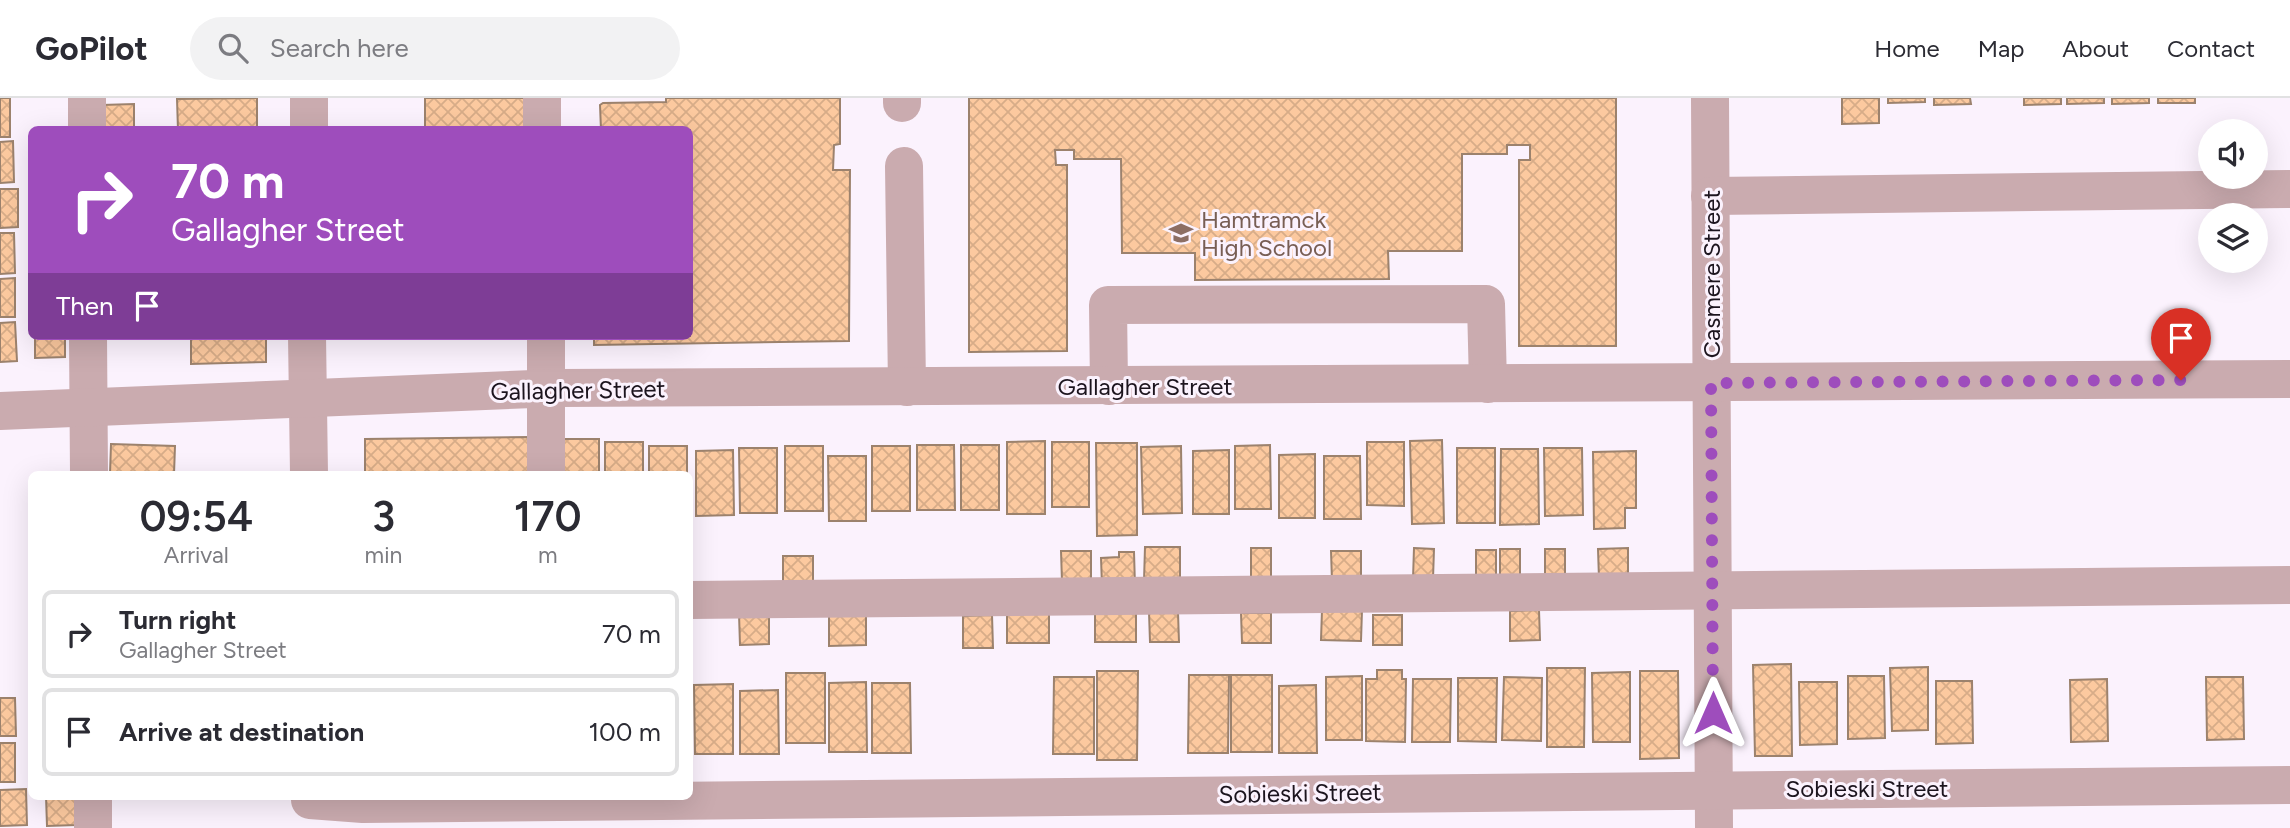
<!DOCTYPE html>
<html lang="en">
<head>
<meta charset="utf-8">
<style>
	body { margin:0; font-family:Figtree,sans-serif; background:#f2f2f3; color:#2b2b33; height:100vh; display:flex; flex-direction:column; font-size:26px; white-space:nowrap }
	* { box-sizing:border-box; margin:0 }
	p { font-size:23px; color:#7c7c81 }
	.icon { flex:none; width:38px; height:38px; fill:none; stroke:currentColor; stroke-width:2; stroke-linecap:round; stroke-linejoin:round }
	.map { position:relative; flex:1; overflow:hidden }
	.side { position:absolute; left:28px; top:373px; width:665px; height:329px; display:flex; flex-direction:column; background:#fff; border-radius:10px; box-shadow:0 7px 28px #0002 }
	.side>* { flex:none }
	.guide { position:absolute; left:28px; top:28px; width:665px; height:214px; border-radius:10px; box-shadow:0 7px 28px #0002; background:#9e4dbc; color:#fff; overflow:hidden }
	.buttons { position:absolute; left:2198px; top:21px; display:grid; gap:14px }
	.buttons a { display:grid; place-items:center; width:70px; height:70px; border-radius:50%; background:#fff; box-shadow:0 7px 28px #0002; font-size:35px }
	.pin { position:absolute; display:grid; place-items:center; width:60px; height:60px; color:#fff; margin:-72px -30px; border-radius:50% 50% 50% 0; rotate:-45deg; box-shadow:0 0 7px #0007 }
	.pin .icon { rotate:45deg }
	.me { position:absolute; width:77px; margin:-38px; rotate:0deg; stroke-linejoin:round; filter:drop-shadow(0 0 5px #0008) }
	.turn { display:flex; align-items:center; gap:24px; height:147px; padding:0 28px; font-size:32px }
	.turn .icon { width:91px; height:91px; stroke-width:2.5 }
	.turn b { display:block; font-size:49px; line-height:60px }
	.then { display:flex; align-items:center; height:66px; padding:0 28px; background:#0003; gap:14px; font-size:26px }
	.eta { display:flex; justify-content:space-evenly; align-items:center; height:119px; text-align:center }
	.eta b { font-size:42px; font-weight:600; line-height:49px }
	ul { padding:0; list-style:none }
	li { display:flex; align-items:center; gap:21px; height:88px; margin:0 14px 10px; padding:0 14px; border:4px solid #e1e1e2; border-radius:10px }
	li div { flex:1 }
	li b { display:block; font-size:26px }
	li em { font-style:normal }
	header { display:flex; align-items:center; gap:42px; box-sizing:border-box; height:98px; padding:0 35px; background:#fff; border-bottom:2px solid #e1e1e2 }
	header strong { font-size:33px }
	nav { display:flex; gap:38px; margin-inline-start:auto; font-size:24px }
	.search { width:490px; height:63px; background:#f2f2f3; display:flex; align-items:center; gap:18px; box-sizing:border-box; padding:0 24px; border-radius:38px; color:#7c7c81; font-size:26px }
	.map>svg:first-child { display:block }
</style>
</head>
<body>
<header>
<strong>GoPilot</strong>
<div class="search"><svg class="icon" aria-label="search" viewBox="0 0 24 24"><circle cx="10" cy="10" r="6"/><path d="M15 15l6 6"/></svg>Search here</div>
<nav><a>Home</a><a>Map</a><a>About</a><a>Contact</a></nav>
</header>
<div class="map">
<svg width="2290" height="730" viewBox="0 0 2290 730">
	<defs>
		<pattern id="building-cross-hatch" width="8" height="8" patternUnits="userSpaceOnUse" patternTransform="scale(1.75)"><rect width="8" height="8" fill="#fcc99f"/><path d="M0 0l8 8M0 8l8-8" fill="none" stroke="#d7ac88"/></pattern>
	</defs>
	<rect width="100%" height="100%" fill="#fbf2fd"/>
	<g fill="url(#building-cross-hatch)" stroke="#9c826d" stroke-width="2">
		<rect x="0" y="0" width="10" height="39"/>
		<path d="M257 0V32H178L177 1Z"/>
		<rect x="425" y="0" width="104" height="32"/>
		<path d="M666 0H840V46L834 47 833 72H850L849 243 594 247V238H690V32H601L600 7 603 5 666 4Z"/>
		<path d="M969 0H1616V248H1519V62H1530V47H1507V56H1462V153H1388L1389 181 1195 182V155H1122L1121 61H1074V52H1055L1056 67H1067V253L969 254Z"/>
		<path d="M1842 0H1879V25L1842 26Z"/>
		<path d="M1888 0H1925V4L1888 5Z"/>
		<path d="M1934 0H1970L1971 6 1934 7Z"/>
		<path d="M2024 0H2061V6L2024 7Z"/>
		<path d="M2067 0H2104V5L2067 6Z"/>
		<path d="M2112 0H2149V5L2112 6Z"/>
		<rect x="2158" y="0" width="37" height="5"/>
		<path d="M134 6V32H103L102 7Z"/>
		<path d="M13 43 14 84 0 85V44Z"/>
		<path d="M0 91H18V129L0 130Z"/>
		<path d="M0 135H14L15 175 0 176Z"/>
		<path d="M15 180V219H0V181Z"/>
		<path d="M15 224 17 263 0 264V225Z"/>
		<path d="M35 238H65V259L35 260Z"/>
		<path d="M191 238H266V264L191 266Z"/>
		<path d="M529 339 530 376H365V341Z"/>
		<rect x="561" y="341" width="38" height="35"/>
		<path d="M1442 342 1444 425 1412 426 1410 343Z"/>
		<path d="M1045 343V416H1007V344Z"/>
		<rect x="605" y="344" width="38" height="32"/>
		<rect x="1052" y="344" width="37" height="65"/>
		<path d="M1367 344H1404V408L1367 407Z"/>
		<path d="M1096 345H1137V437L1097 438Z"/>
		<path d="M111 346 175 348 174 376H110Z"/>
		<path d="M917 347H954L955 412H917Z"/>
		<rect x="961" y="347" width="38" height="65"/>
		<path d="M1270 347 1271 411H1235V348Z"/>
		<rect x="649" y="348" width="38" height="28"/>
		<rect x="785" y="348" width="38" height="65"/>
		<rect x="872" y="348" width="38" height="65"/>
		<path d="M1181 348 1182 415 1143 416 1141 349Z"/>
		<path d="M739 350H777V415H740Z"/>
		<rect x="1457" y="350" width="38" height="75"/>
		<path d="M1544 350H1582L1583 417 1545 418Z"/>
		<path d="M1501 351H1538L1539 426 1500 427Z"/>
		<path d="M733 352 734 417 696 418V353Z"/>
		<path d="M1229 352V416H1193V353Z"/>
		<path d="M1636 353V410H1625V430L1594 431 1593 354Z"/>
		<path d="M1315 356V420H1279V357Z"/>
		<path d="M828 358H866V423H829Z"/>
		<path d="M1324 358H1360L1361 421H1324Z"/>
		<path d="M1145 449H1180V484L1144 483Z"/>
		<rect x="1251" y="450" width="20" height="30"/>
		<path d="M1414 450 1434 451 1433 481H1413Z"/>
		<path d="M1628 450V480L1599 481 1598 451Z"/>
		<rect x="1500" y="451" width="20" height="30"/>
		<rect x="1545" y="451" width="20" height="30"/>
		<rect x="1476" y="452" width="20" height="30"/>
		<path d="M1061 453H1091V483L1062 484Z"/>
		<path d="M1331 453H1361V483H1332Z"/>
		<path d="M1119 454H1134L1135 488H1102L1101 460 1119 459Z"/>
		<rect x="783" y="458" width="30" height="30"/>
		<path d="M1322 512H1362L1361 543 1321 542Z"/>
		<path d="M1539 512 1540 542 1510 543V513Z"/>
		<rect x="1095" y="514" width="41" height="30"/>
		<path d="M1149 514H1178L1179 544H1150Z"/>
		<path d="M1241 515H1271V545H1242Z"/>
		<path d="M739 516H769V546L740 547Z"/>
		<rect x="1007" y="516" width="42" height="29"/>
		<path d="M866 517V547L829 548V518Z"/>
		<path d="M992 517 993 550H963V518Z"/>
		<rect x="1373" y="517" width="29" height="30"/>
		<path d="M1791 566 1792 658H1755L1753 567Z"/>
		<path d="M1928 569V632L1892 633 1890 570Z"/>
		<path d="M1547 570H1585L1584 649H1547Z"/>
		<path d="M1377 572H1402V581H1406L1405 644 1366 643V581H1377Z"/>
		<path d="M1097 573H1138L1137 662H1097Z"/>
		<path d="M1640 573H1678L1679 660 1640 661Z"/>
		<path d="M1630 574V644H1593L1592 575Z"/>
		<rect x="786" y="575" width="39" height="70"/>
		<path d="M1189 577H1229L1228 655H1188Z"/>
		<rect x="1231" y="577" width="41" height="77"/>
		<path d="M1362 578V642H1326V579Z"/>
		<path d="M1848 578H1884L1885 640 1848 641Z"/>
		<path d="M1054 579H1094V656H1053Z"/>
		<path d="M1504 579 1542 580 1541 643 1502 642Z"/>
		<path d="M2206 579H2243L2244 641 2207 642Z"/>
		<path d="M1458 580H1497L1496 644 1458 643Z"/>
		<path d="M1413 581H1451L1450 644H1412Z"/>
		<path d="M2107 581 2108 643 2071 644 2070 582Z"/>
		<path d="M1936 583H1972L1973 645 1936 646Z"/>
		<path d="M866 584 867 654H829V585Z"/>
		<path d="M1799 584H1837V646L1800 647Z"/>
		<path d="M872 585H910L911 655H872Z"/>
		<path d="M733 586V656H695L694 587Z"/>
		<path d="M1316 587 1317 655H1279V588Z"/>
		<path d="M778 592 779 656H740V593Z"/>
		<path d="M0 600H15L16 638H0Z"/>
		<rect x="0" y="645" width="15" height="39"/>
		<path d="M26 691 27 727 0 728V692Z"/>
		<path d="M46 698H75L76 727 47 728Z"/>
	</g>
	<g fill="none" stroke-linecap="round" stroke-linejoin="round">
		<g stroke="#caabaf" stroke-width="38">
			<path d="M87 0V32"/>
			<path d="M542 0V32"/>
			<path d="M902 0V5"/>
			<path d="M1710 0 1714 730"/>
			<path d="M309 32V0"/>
			<path d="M904 68 907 289"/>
			<path d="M1710 98 2290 91"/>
			<path d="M88 238 89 376"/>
			<path d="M307 238 309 376"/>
			<path d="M546 238V376"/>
			<path d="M1109 288 1108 207 1486 206 1488 286"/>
			<path d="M0 313 558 290 2290 281"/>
			<path d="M690 502 2290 487"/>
			<path d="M93 698V730"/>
			<path d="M310 702 363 706 2290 687"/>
		</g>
	</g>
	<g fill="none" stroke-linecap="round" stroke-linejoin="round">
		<path stroke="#9e4dbc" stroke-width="12" stroke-dasharray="0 21.6" d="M1713 615 1711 285 2181 282"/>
	</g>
	<defs>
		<g id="school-bare" transform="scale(1.89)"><path d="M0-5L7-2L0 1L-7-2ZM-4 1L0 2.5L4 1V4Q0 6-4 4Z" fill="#8d6e63" stroke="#fbf2fd" stroke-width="2.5" paint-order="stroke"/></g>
	</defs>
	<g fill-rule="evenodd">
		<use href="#school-bare" x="1181" y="135"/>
	</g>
	<g text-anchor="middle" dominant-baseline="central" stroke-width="6" stroke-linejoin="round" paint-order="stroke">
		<g font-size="24" fill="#785e54" stroke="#fbf2fd" text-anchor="start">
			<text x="1201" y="121">Hamtramck<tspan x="1201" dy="28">High School</tspan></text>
		</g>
		<g font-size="24" fill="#1c141e" stroke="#fbf2fd">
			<text transform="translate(1711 176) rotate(-90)">Casmere Street</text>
			<text x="1145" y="288">Gallagher Street</text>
			<text transform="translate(578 292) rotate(-1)">Gallagher Street</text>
			<text x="1867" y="690">Sobieski Street</text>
			<text transform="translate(1300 695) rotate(-1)">Sobieski Street</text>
		</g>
	</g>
</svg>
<div class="buttons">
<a><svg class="icon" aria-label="sound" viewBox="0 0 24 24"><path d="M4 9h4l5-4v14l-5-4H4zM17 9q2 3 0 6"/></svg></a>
<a><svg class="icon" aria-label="layers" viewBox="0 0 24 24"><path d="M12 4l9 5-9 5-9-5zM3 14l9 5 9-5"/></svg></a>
</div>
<div class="pin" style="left:2181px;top:282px;background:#d93025"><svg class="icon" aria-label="arrive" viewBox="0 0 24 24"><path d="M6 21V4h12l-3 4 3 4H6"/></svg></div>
<svg class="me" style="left:1713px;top:615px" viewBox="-20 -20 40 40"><path d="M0-17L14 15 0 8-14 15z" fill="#9e4dbc" stroke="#fff" stroke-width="4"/></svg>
<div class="guide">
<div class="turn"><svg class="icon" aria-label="right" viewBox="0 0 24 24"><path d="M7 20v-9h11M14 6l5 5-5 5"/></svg><div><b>70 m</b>Gallagher Street</div></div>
<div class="then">Then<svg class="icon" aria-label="arrive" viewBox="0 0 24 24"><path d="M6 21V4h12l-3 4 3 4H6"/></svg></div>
</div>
<section class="side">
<div class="eta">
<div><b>09:54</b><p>Arrival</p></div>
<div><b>3</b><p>min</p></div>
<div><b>170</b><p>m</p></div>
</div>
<ul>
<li><svg class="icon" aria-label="right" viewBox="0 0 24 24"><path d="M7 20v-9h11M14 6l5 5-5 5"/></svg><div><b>Turn right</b><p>Gallagher Street</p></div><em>70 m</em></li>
<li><svg class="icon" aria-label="arrive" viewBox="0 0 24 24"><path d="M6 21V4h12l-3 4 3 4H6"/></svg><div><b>Arrive at destination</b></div><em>100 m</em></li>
</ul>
</section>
</div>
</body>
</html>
